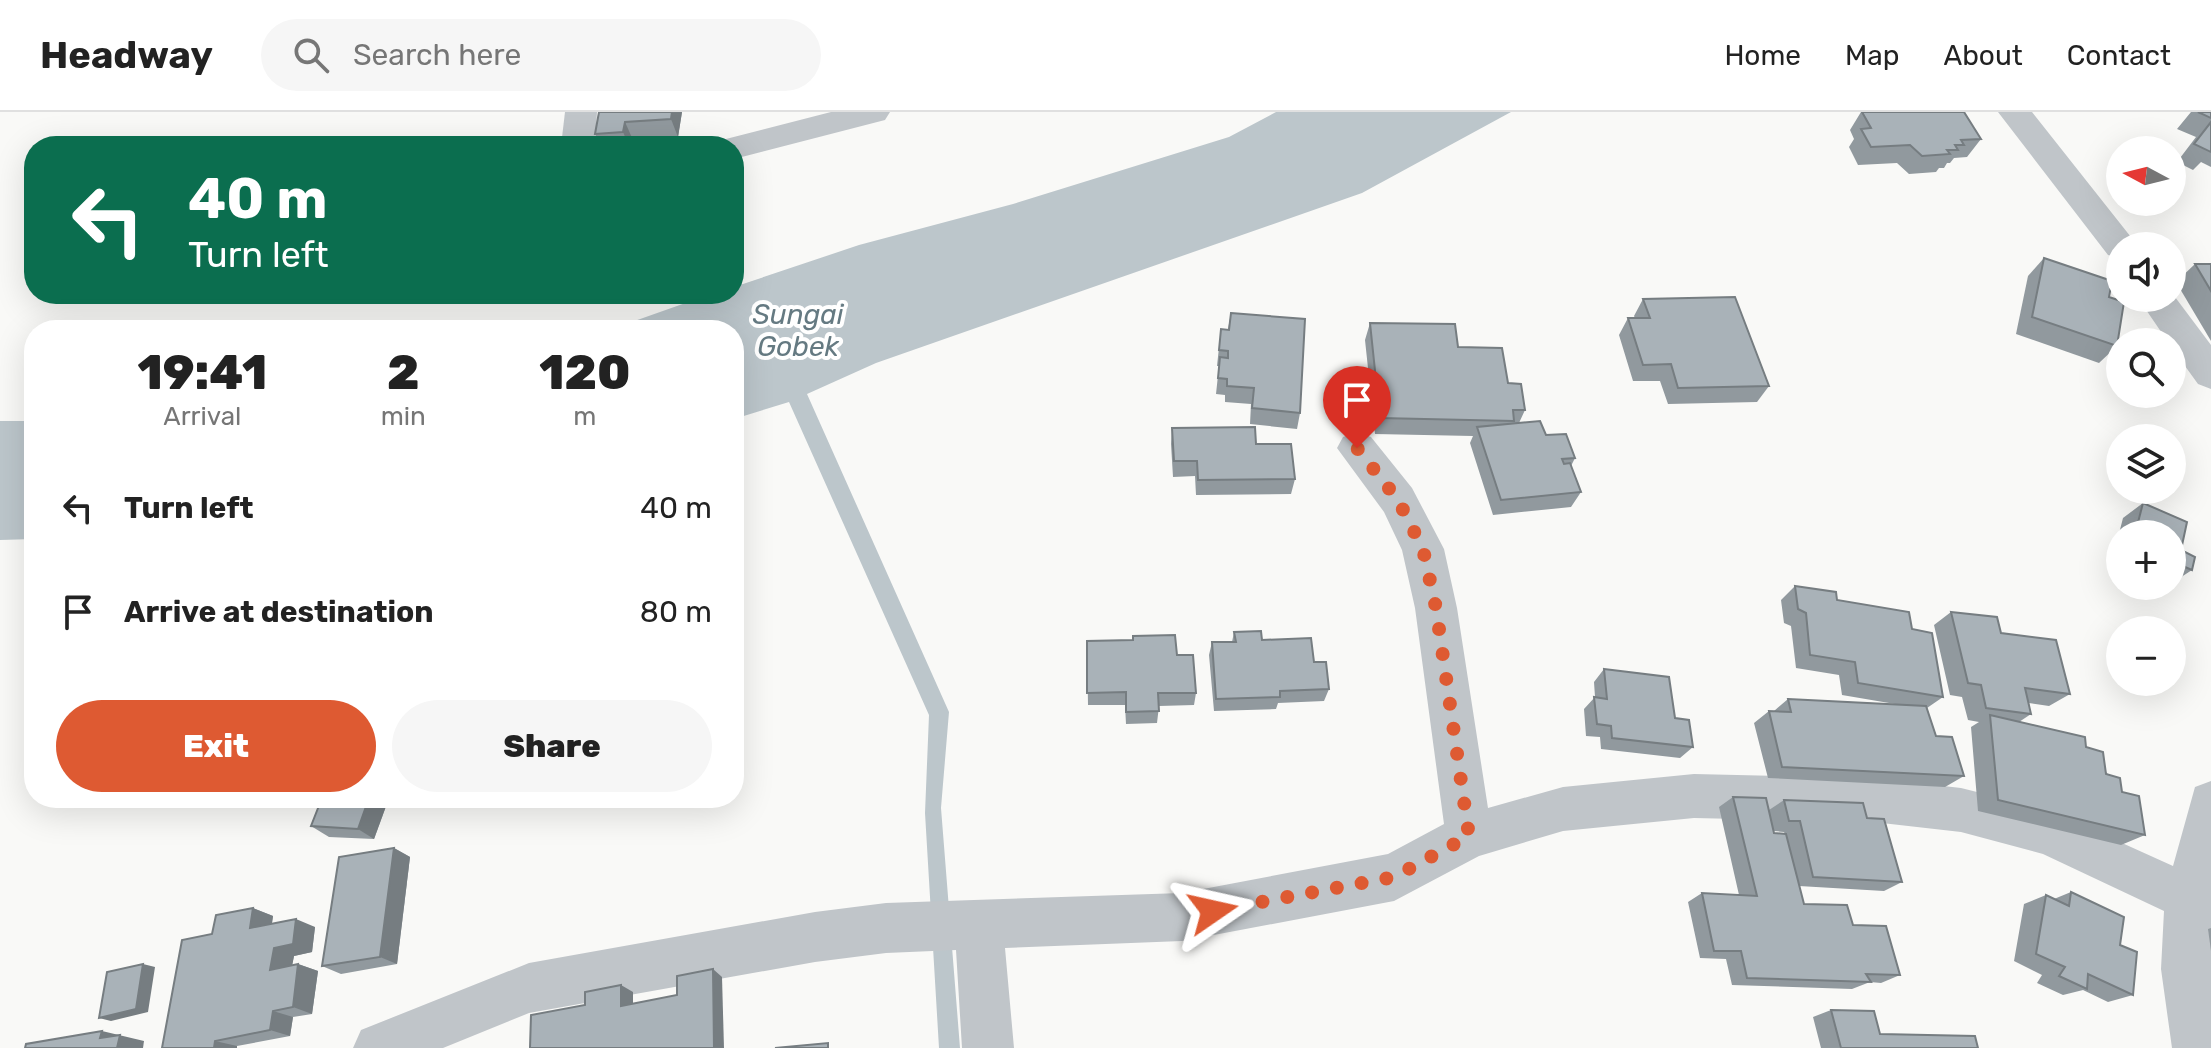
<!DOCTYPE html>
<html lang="en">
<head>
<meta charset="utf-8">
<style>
	body { margin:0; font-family:Rubik,sans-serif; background:#f6f6f6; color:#222; height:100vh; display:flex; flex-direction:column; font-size:30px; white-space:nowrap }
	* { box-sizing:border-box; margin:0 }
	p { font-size:26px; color:#767676 }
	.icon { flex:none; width:44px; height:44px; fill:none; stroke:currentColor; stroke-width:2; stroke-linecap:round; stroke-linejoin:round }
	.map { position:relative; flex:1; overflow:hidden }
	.sheet { position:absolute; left:24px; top:208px; width:720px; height:488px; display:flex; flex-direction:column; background:#fff; border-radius:32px; box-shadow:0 8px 32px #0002 }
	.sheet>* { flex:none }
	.top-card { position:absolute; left:24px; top:24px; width:720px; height:168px; border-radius:32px; box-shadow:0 8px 32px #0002; background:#0b6e4f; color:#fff; overflow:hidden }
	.needle { width:52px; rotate:277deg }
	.controls { position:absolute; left:2106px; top:24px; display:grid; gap:16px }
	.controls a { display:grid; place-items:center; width:80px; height:80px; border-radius:50%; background:#fff; box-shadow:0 8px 32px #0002; font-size:40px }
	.pin { position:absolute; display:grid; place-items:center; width:68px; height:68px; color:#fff; margin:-82px -34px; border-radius:50% 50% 50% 0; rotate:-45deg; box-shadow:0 0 8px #0007 }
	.pin .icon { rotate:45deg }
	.me { position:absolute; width:88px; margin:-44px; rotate:79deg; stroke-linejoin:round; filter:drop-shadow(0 0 6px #0008) }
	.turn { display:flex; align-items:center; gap:28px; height:168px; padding:0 32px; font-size:36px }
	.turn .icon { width:104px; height:104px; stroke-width:2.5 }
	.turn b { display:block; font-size:56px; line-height:68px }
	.eta { display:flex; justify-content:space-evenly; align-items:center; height:136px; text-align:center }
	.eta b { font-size:48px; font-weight:800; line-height:56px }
	.button { display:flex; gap:16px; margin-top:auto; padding:16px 32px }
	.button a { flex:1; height:92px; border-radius:48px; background:#de5a32; color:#fff; font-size:32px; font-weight:800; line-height:92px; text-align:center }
	.button a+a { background:#f6f6f6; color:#222 }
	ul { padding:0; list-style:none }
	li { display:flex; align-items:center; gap:24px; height:104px; padding:0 32px }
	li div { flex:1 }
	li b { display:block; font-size:30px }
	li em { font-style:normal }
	header { display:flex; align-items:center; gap:48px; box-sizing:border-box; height:112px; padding:0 40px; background:#fff; border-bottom:2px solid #e0e0e0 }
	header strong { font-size:38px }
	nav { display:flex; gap:44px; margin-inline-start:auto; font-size:28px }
	.search { width:560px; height:72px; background:#f6f6f6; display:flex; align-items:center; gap:20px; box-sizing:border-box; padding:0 28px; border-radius:44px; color:#767676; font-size:30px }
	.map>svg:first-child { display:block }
</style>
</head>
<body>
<header>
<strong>Headway</strong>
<div class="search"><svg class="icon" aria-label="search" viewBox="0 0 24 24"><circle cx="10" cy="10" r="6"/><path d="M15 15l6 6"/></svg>Search here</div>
<nav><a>Home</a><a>Map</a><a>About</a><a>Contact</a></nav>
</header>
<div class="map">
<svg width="2211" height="936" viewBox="0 0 2211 936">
	<rect width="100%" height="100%" fill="#f9f9f7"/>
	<g fill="#bcc6cb">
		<path d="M1276 0H1511L1362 81 876 251 807 282 949 600 941 696 960 936H939L925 701 929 603 789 290 734 307V218H609L711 182H734V175L859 133 1013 92 1229 25Z"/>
		<path d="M0 309H34V427L0 428Z"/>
	</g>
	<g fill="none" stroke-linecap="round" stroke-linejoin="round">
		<g fill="#c0c5c9" fill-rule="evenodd">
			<path d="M565 0H597L595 34H561Z"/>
			<path d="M831 0H890L885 8 734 47V34H719L722 28Z"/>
			<path d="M1998 0H2032L2138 134H2120V147L2108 143Z"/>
			<path d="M2172 181 2211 233V277L2198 272 2172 236V230H2168L2138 186H2172Z"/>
			<path d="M1357 320 1371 325 1412 376 1444 437 1457 496 1488 696 1563 675 1694 662 1873 666 1961 676 2049 698 2173 754 2195 675 2211 669V936H2172L2161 857 2164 799 2043 742 1961 720 1873 710 1694 706 1563 719 1479 744 1394 789 1182 829 1005 836 1014 936H962L956 838 886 841 815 850 529 901 443 936H353L361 918 529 851 815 800 886 791 1182 781 1388 742 1444 712 1415 496 1402 438 1384 400 1337 336 1343 325Z"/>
		</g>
	</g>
	<g fill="#91999e" fill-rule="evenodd">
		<path d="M599 0H682L678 25 633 28 632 34H600L595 22Z"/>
		<path d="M1861 0H1964L1981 27 1967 45 1954 46 1950 51H1947L1944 56H1939L1936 60 1909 62 1897 51 1858 53 1849 35 1854 27 1850 18Z"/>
		<path d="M2191 0H2211V55L2201 50 2193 58 2177 50 2196 25 2177 17Z"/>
		<path d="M2044 146 2109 185 2117 234 2099 251 2016 222 2028 164Z"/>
		<path d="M2195 152H2211V229L2176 170Z"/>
		<path d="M1643 187 1769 274 1757 290 1668 292 1660 269H1633L1619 223 1628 206H1635L1634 204Z"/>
		<path d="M1231 201 1300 301 1297 317 1250 312 1251 292 1225 290V283L1216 282 1219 254H1217L1221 217H1228Z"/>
		<path d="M1370 211 1458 235 1508 271 1525 298 1519 311 1546 323 1575 346 1571 354 1581 380 1571 395 1493 403 1470 331 1473 324 1375 322 1365 228Z"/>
		<path d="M1172 316 1256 332 1295 367 1291 382 1196 383 1195 364 1173 365 1171 332Z"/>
		<path d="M2143 391 2187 410 2181 438 2195 445 2192 458 2172 471V422H2120V457L2111 453 2123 406Z"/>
		<path d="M1795 474 1837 488 1912 517 1943 585 1927 596 1936 624 1964 664 1945 675 1768 666 1754 611 1769 599H1774L1788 587 1895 592 1842 583 1839 563 1796 556 1791 514 1784 511 1781 488Z"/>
		<path d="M1951 500 2001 521 2070 582 2049 594 2029 591 2031 602 2019 610 2086 635 2122 680 2145 723 2121 733 1978 699 1971 615 1979 610 1968 608 1962 585 1950 583 1934 513Z"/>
		<path d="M1234 520 1262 528 1314 550 1329 577 1324 589 1278 591 1276 597 1214 599 1209 543 1212 530H1232Z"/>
		<path d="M1087 529 1177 543 1196 581 1194 593 1159 594 1157 611 1126 612 1125 593H1088Z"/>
		<path d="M1604 557 1675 606 1693 635 1680 646 1601 637 1600 625 1586 624 1584 597 1595 585 1594 570Z"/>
		<path d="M1733 685 1769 698 1784 688 1867 706 1902 770 1884 779 1799 774 1804 792 1853 813 1900 863 1881 871 1870 870 1852 877 1732 873 1726 847 1700 846 1688 790 1702 781 1739 783 1719 695ZM1774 719 1784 720 1785 722 1774 721Z"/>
		<path d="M322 686H389L374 727 329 725 311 714Z"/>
		<path d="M394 736 410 745 397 852 341 862 322 854Z"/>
		<path d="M2071 780 2120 833 2133 883 2108 890 2083 878 2063 883 2037 871 2042 863 2014 849 2024 792 2046 783 2054 787Z"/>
		<path d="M253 796 273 804 272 811 315 815 312 840 294 844 292 853 298 852 318 859 312 902 293 905 290 924 237 934 162 936 212 822Z"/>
		<path d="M2211 816V839L2208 817Z"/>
		<path d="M1831 898 1880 922 1978 936H1821L1813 905Z"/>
	</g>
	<g fill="#767d81">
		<path d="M672 0H682L678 25 671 7Z"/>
		<path d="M625 10 633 28 632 34H629L623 20Z"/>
		<path d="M369 686H389L374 727 358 717Z"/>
		<path d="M394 736 410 745 397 852 380 845Z"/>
		<path d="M253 796 273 804 270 824 250 816Z"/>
		<path d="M296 807 315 815 312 840 294 844 290 865 270 858 274 836Z"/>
		<path d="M143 852 155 855 148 900 111 909 99 906Z"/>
		<path d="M298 852 318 859 312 902 293 895Z"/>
		<path d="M713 857 722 865 724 936H714Z"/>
		<path d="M621 873 633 880V900L621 894Z"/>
		<path d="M273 899 293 905 290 924 270 918Z"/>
		<path d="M102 919 144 929 143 936H117L100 926Z"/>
		<path d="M215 929 237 934V936H214Z"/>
	</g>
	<g fill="#a9b2b8" stroke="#767d81" stroke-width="2">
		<path d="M599 0H672L671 7 625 10 623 20 595 22Z"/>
		<path d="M1862 0H1964L1981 27 1961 28 1964 33H1955L1958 38H1947L1950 42 1922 44 1910 33 1871 35 1861 17 1871 16Z"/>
		<path d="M2198 0H2211V6Z"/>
		<path d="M2211 10V40L2194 32Z"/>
		<path d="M2044 146 2112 169 2109 185 2124 190 2117 234 2032 205Z"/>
		<path d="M2195 152H2211V179Z"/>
		<path d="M1735 185 1769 274 1678 276 1671 252 1643 253 1628 206H1650L1643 187Z"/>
		<path d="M1231 201 1305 207 1300 301 1252 296 1254 276 1227 274V267L1218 266 1220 245 1228 246V239L1219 238 1221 217 1229 218Z"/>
		<path d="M1370 211 1455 212 1458 235 1502 236 1508 271 1521 272 1525 298H1513L1514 309 1380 306Z"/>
		<path d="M1540 309 1546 323 1566 322 1575 346 1562 347 1564 352 1570 351 1581 380 1501 388 1477 315Z"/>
		<path d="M1255 315 1256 332H1291L1295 367 1198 368 1197 349H1174L1172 316Z"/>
		<path d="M2143 391 2187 410 2181 438 2195 445 2192 458 2176 451 2174 457 2172 456V422H2135Z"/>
		<path d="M1795 474 1836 480 1837 488 1909 500 1912 517 1932 521 1943 585 1858 571 1855 550 1810 543 1806 501 1798 497Z"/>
		<path d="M1951 500 1997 505 2001 521 2056 528 2070 582 2025 576 2031 602 1986 596 1981 573 1968 571Z"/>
		<path d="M1261 519 1262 528 1311 526 1314 550H1326L1329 577 1280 579V585L1216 587 1212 530H1236L1234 520Z"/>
		<path d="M1175 523 1177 543H1193L1196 581H1158L1159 599 1126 600V580L1087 581V529L1133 528V524Z"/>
		<path d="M1604 557 1669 565 1675 606 1689 608 1693 635 1612 626 1611 614 1597 612 1594 585 1607 587Z"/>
		<path d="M1788 587 1926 594 1936 624 1952 625 1964 664 1782 655 1769 599 1791 600Z"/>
		<path d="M1990 603 2085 625 2086 635 2103 640 2106 662 2120 666 2122 680 2139 684 2145 723 1998 688Z"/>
		<path d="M1733 685 1766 686 1774 721 1786 722 1804 792 1847 793 1853 813 1886 814 1900 863 1866 862 1871 870 1747 866 1741 839H1714L1702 781 1757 784Z"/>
		<path d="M322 686H369L358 717 311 714Z"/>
		<path d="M1784 688 1863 691 1867 706 1884 707 1902 770 1813 765 1800 709H1789Z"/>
		<path d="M394 736 380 845 322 854 339 745Z"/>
		<path d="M2071 780 2124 805 2120 833 2137 840 2133 883 2088 862 2087 877 2059 864 2065 855 2036 842 2046 783 2069 794Z"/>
		<path d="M253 796 250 816 296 807 293 832 274 836 270 858 298 852 293 895 273 899 270 918 215 929 214 936H162L182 828 212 822 216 803Z"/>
		<path d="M143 852 136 897 99 906 107 860Z"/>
		<path d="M713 857 714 936H530L531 903 585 893V880L621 873V894L677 883V864Z"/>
		<path d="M1831 898 1874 899 1880 922 1975 924 1978 936H1841Z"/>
		<path d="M102 919 100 926 120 923 117 936H25L26 932Z"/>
		<path d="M828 931V936H775Z"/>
	</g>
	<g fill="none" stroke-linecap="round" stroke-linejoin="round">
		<path stroke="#de5a32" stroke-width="14" stroke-dasharray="0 25.2" d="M1213 799 1394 765 1469 724 1436 496 1423 437 1398 388 1357 336"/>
	</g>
	<g text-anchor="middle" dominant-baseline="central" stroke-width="8" stroke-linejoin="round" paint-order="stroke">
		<g font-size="28" font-style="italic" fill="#657a82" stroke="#fff">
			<text x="798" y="202">Sungai<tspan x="798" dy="32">Gobek</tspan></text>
		</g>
	</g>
</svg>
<div class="controls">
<a><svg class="needle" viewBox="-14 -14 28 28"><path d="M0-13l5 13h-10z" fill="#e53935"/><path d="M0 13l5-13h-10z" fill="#767676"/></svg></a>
<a><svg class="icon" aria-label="sound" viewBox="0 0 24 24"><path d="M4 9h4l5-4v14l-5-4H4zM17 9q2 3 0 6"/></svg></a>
<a><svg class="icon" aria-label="search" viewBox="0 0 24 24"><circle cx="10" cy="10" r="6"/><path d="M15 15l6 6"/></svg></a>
<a><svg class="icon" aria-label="layers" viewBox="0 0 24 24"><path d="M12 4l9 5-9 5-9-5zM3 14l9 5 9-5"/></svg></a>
<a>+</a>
<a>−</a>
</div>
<div class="pin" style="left:1357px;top:336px;background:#d93025"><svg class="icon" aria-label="arrive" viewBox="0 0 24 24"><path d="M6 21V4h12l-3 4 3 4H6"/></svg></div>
<svg class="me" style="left:1213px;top:799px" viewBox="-20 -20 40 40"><path d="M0-17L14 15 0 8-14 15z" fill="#de5a32" stroke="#fff" stroke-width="4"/></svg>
<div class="top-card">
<div class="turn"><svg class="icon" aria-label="left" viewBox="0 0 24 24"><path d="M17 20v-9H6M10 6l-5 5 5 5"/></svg><div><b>40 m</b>Turn left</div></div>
</div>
<section class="sheet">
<div class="eta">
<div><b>19:41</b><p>Arrival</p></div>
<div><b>2</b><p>min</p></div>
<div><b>120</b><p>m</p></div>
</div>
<ul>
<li><svg class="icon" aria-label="left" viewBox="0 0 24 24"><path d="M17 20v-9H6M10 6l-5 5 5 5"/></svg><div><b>Turn left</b></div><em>40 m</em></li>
<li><svg class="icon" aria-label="arrive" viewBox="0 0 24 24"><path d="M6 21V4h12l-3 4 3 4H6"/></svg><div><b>Arrive at destination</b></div><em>80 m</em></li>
</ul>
<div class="button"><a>Exit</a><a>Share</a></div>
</section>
</div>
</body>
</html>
